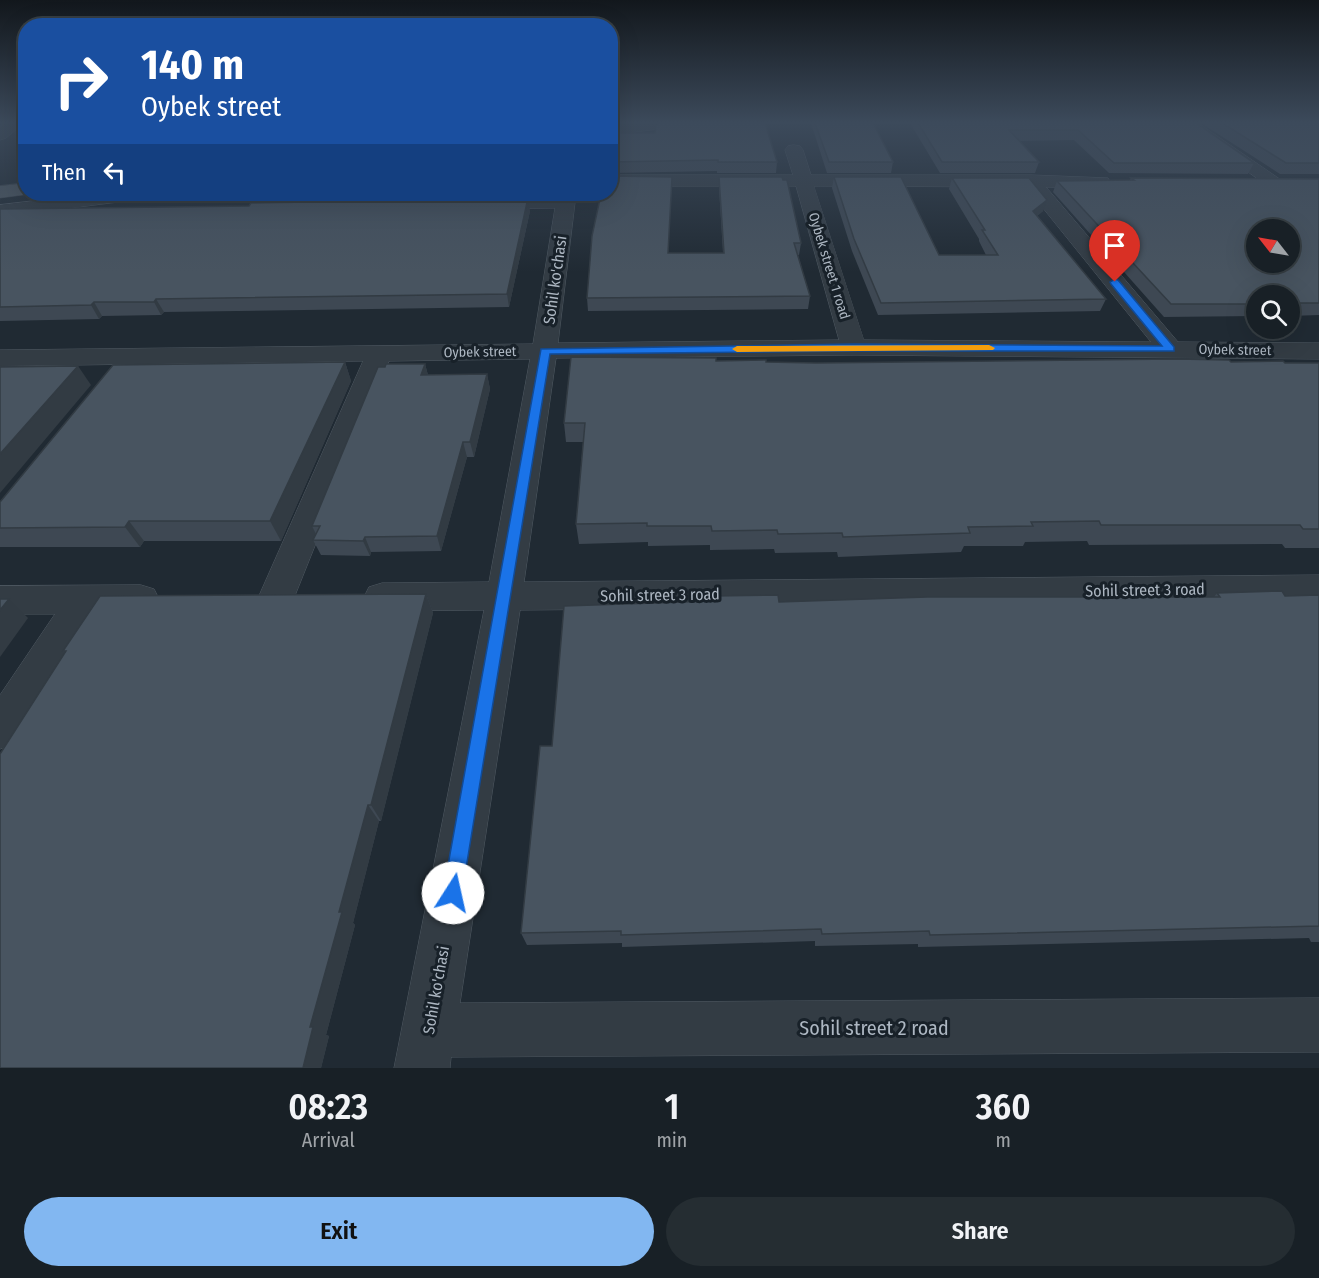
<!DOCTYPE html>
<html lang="en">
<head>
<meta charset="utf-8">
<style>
	body { margin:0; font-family:"Fira Sans Condensed",sans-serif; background:#252d32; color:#f1f3f6; height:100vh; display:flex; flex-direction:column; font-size:22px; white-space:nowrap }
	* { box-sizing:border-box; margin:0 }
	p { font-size:20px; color:#9fa3a7 }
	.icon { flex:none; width:33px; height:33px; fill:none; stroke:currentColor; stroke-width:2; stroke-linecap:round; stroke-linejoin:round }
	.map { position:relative; height:1068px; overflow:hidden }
	.sheet { display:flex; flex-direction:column; background:#182026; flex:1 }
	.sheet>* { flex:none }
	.guide { position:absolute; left:18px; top:18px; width:600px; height:183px; border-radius:24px; box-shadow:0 6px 24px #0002,0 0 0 2px #363e43; background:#1a4fa0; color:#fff; overflow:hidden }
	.needle { width:39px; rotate:301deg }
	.tools { position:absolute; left:1246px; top:219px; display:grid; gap:12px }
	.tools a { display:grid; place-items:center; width:54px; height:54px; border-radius:50%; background:#182026; box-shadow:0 6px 24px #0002,0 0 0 2px #363e43; font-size:30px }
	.pin { position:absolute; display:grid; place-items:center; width:51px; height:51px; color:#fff; margin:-62px -26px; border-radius:50% 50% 50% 0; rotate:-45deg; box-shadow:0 0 6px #0007 }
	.pin .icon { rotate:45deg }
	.me { position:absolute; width:66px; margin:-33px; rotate:10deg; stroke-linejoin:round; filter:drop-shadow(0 0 4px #0008) }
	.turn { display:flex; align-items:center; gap:21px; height:126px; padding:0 24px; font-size:27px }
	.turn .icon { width:78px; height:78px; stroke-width:2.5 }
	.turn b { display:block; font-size:42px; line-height:51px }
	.then { display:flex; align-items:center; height:57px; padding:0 24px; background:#0003; gap:12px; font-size:22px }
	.eta { display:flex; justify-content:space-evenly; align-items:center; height:102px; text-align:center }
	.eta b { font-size:36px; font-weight:600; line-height:42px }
	.cta { display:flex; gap:12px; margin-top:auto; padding:12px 24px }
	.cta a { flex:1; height:69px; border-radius:36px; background:#82b7f1; color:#111; font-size:24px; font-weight:600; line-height:69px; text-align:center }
	.cta a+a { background:#252d32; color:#f1f3f6 }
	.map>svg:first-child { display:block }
</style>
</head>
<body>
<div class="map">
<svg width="1319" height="1068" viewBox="0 0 1319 1068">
	<rect width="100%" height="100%" fill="#202a33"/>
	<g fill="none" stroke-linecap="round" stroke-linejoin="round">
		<g stroke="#505a63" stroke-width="1">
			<g id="minor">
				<path d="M6 123H24L6 138 0 140V127Z"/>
				<path d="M629 123H674L666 128 610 135V125Z"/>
				<path d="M1180 123H1198L1284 182 1282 186H1268Z"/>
				<path d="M794 145 800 146 803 150 811 175H1031L1108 178 1110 182 1108 186 1101 188 1046 187 1178 342 1319 343V359L854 355 556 358 524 582 1319 575V603L520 610 460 1003 1319 998V1052L451 1057 450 1068H394L484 610 382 611 369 607 364 597 369 587 382 583 489 582 530 359 389 361 294 598 289 608 276 612 263 608 258 598 363 361 0 366V350L533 344 555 208 483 209 476 207 473 203 476 199 483 197 557 196 558 194H576L558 343 839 340 796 186H610V175H793L785 150 788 146ZM814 186 1026 187 1151 342 864 340Z"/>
				<path d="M93 194H143L141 198 134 200 0 217V205Z"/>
				<path d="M141 585 154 589 159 599 154 609 141 613H95L15 743 0 749V695L55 614H0V586Z"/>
			</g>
		</g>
		<g stroke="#3c454e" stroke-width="1">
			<path id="major" d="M26 183V194H30L0 198V186Z"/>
		</g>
		<use href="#minor" fill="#333c44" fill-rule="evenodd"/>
		<use href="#major" fill="#515b64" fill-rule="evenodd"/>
	</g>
	<g fill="#3e4853">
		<path d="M811 123H873L893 162 891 173H827Z"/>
		<path d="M910 123H1196L1254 163 1248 174 1109 173 1074 140 1018 141 1039 162 1035 173H940Z"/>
		<path d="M1201 123H1319V174H1280Z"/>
		<path d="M611 133 777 162 776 173H717V171L610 173Z"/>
		<path d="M719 177 801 243 799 255H798L810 296 808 309 588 311 587 298 723 253 719 188Z"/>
		<path d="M834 177 939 255H986L979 241V239L949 189 952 178 1043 211 1037 216 1106 299 1100 311 878 315 852 251 832 188Z"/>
		<path d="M1131 178 1319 179V315L1290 316V296H1257V316L1164 317 1053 192 1057 181 1130 180Z"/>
		<path d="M338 194H534L339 197Z"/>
		<path d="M0 209 530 211 509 307 164 312 161 315 102 316 99 319 0 321Z"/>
		<path d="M716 361 816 363 1231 362 1319 363V548H1285L1282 544 1089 545 1087 541 1025 542 1023 546H964L961 552 838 557 837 552 775 553 774 549 710 550V545L648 546V542L579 544 576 524 583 442H566L564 423Z"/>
		<path d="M345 362 351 381 281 541H144L140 547H0V502Z"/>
		<path d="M425 364 428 375 487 374 490 389 474 457H467L441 551 371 552 370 556 321 555 313 540 316 534 312 526Z"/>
		<path d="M1217 593 1285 596 1319 595V942H1311L1309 938 918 947V944L815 946V941L622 947V943L527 945 521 933 552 746 712 601V596L779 602 1214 597Z"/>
		<path d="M426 594 433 613 381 821H379L353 923 355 925 326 1035 329 1036 321 1068 63 651Z"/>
	</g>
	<g fill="#323b43">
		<path d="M528 198 530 211 509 307 507 294Z"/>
		<path d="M1047 200 1043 211 1029 223 1033 211Z"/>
		<path d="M156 299 164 312 161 315 154 302Z"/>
		<path d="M94 302 102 316 99 319 91 305Z"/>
		<path d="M345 362 351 381 281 541 270 521Z"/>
		<path d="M425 364 429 379 421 375Z"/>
		<path d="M78 366 91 385 0 493V454Z"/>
		<path d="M487 374 490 389 474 457 470 442Z"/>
		<path d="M463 442 467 457 441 551 437 536Z"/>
		<path d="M129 521 144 541 140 547 125 527Z"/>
		<path d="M365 537 371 552 370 556 363 541Z"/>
		<path d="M426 594 433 613 381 821 371 805Z"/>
		<path d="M9 599 28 618 0 657V610Z"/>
		<path d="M368 805 379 821 353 923 355 925 326 1035 329 1036 321 1068H303L310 1027 339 912Z"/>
	</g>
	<g fill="#485460" stroke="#323b43" stroke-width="1.5" fill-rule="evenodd">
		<path d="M656 123H765L777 162H718V160L610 162 611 133H655Z"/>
		<path d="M815 123H873L893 162H829Z"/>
		<path d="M918 123H1196L1254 163H1114L1078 130H1009L1039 162H942Z"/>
		<path d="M1222 123H1319V163H1286Z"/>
		<path d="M610 176 672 177 668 253H724L719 177H782L783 180H787L801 243H794L810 296 587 298 592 236 601 194H610Z"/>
		<path d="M834 177H901L939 255H998L982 230H985L952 178H1029L1047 200 1033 211 1106 299 881 303 854 239Z"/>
		<path d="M1131 178 1319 179V303H1290V296H1257V304H1171L1057 181 1134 180ZM1257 230H1290V262H1257Z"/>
		<path d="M528 198 507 294 156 299 154 302H94L91 305 0 307V209L249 206 251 203Z"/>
		<path d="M571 357 716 358V361L766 360V362L816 363 1176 359 1229 360 1231 362 1283 361 1285 363H1319V529H1303L1300 525H1101L1099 521 1031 522 1033 526 968 527 970 533 843 537 842 533 778 534 777 530 712 531 711 526H647V523L576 524 585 423H564Z"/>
		<path d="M345 362 270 521H129L125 527 0 528V502L113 365Z"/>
		<path d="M386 364H425L421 375 487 374 470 442H463L437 536 365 537 363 541 313 540 320 526H312L378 367H385Z"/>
		<path d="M78 366 0 454V367Z"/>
		<path d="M1282 591 1285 596 1319 595V926L930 935 929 931 822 934 821 929 621 935V931L521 933 540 746H552L564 606 713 601 712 596 778 595 779 602 927 597H1220L1217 593Z"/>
		<path d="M426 594 371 805H368L339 912H342L310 1027H313L303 1068H0V754L66 651H63L100 596Z"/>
		<path d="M0 599H9L0 610Z"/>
	</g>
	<linearGradient id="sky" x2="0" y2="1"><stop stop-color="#12171c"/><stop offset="0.45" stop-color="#3c4a5b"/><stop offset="1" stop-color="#3c4a5b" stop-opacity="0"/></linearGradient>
	<rect width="1319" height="272" fill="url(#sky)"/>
	<path fill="#1a73e8" stroke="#114b97" stroke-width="1.5" d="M1115 279 1118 280 1174 347V351H854L550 354 462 893 460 900 453 903 446 900 443 893 541 349 854 344 1162 346 1111 284 1110 282Z"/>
	<path fill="#f59e0b" d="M989 345 995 348 993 350 737 352 732 349 737 346Z"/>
	<g text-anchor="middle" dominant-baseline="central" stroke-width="6" stroke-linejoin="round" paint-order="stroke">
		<g font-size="14" fill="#adb7c2" stroke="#182129">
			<text transform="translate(829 266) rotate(73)">Oybek street 1 road</text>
			<text transform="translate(1235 350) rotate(1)">Oybek street</text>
			<text transform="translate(480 352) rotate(-1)">Oybek street</text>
		</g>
		<g font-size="16" fill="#adb7c2" stroke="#182129">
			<text transform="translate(555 280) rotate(-82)">Sohil ko'chasi</text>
			<text transform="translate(1145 590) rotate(-1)">Sohil street 3 road</text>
			<text transform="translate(660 595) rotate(-1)">Sohil street 3 road</text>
			<text transform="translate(436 990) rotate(-80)">Sohil ko'chasi</text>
		</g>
		<g font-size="20" fill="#adb7c2" stroke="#182129">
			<text x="874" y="1028">Sohil street 2 road</text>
		</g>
	</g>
</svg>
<div class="tools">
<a><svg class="needle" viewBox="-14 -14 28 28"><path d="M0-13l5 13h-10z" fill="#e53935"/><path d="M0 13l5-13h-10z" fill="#9fa3a7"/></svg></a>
<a><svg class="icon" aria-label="search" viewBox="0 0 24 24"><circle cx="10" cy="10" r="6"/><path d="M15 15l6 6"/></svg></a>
</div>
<div class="pin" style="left:1115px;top:282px;background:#d93025"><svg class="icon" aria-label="arrive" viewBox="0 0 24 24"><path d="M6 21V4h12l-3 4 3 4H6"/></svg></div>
<svg class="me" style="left:453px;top:893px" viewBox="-20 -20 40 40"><circle r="19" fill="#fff"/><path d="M0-13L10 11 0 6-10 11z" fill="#1a73e8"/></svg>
<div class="guide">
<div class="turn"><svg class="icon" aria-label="right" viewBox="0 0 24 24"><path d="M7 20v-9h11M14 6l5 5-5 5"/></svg><div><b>140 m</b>Oybek street</div></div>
<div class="then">Then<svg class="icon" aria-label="left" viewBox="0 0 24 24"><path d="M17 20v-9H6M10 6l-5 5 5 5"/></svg></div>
</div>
</div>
<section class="sheet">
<div class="eta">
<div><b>08:23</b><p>Arrival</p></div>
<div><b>1</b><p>min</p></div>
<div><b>360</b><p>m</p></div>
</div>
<div class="cta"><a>Exit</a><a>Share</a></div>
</section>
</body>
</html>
